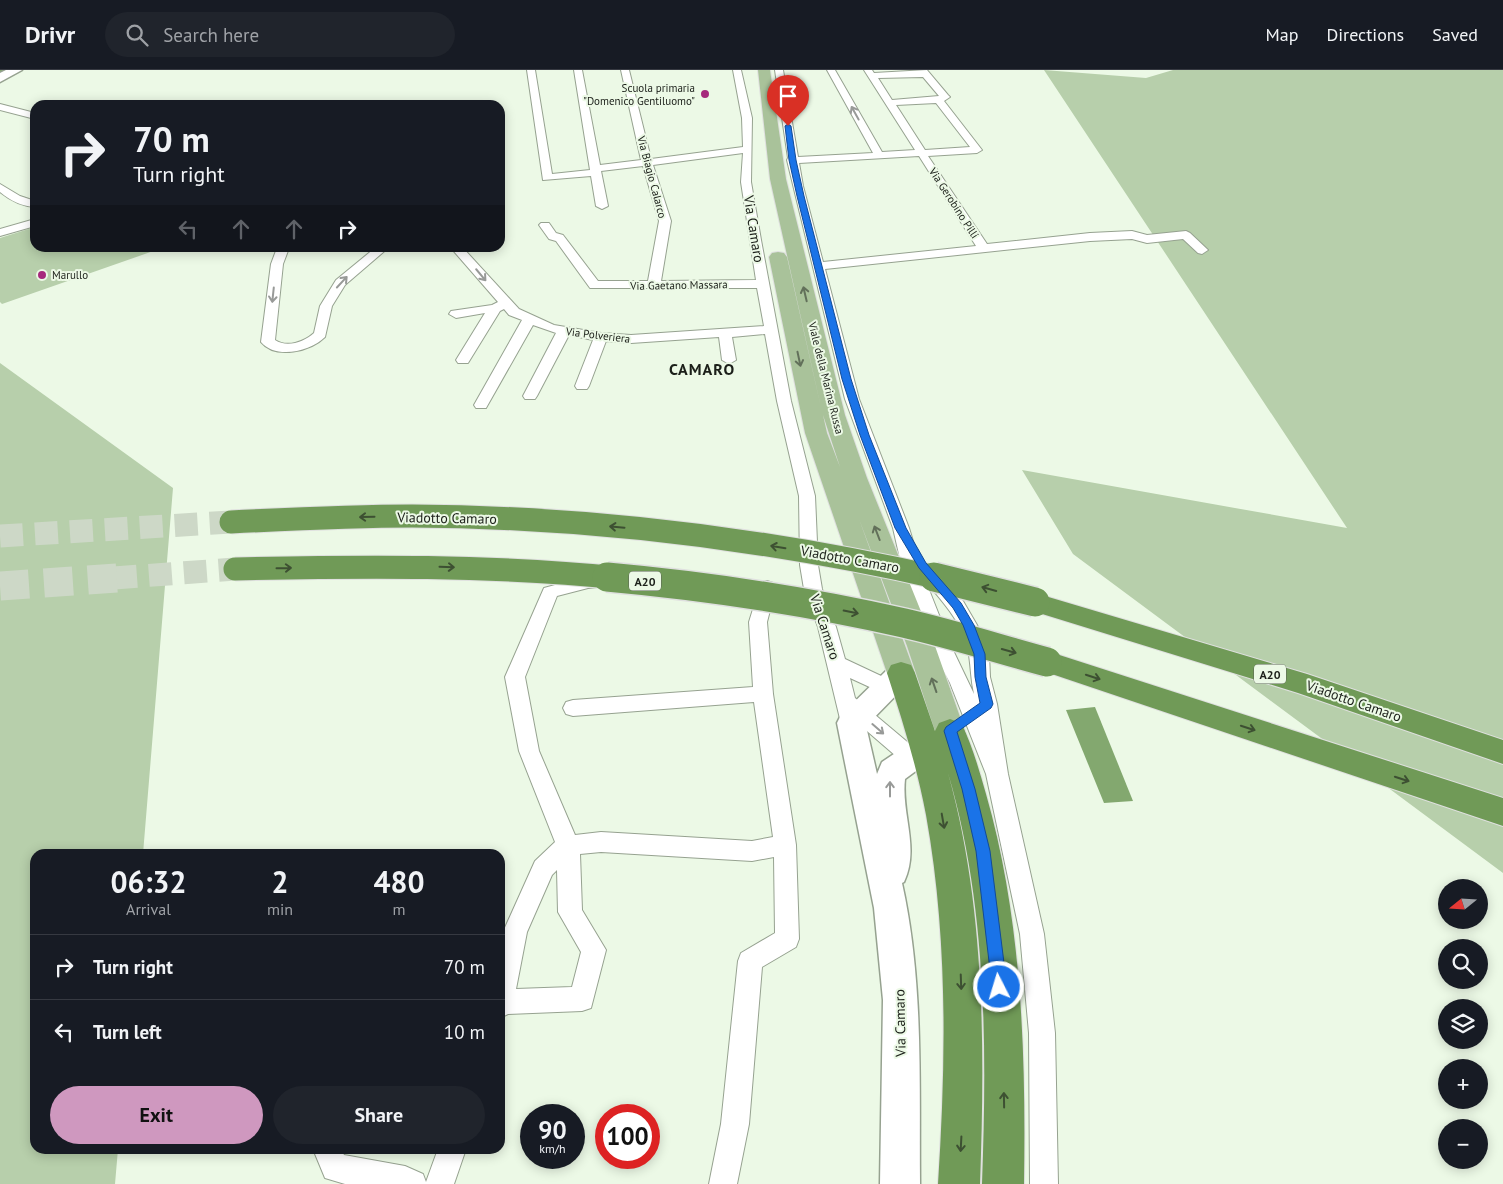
<!DOCTYPE html>
<html lang="en">
<head>
<meta charset="utf-8">
<style>
	body { margin:0; font-family:"PT Sans",sans-serif; background:#20242c; color:#f1f3f6; height:100vh; display:flex; flex-direction:column; font-size:19px; white-space:nowrap }
	* { box-sizing:border-box; margin:0 }
	p { font-size:16px; color:#9ea1a6 }
	.icon { flex:none; width:28px; height:28px; fill:none; stroke:currentColor; stroke-width:2; stroke-linecap:round; stroke-linejoin:round }
	.map { position:relative; flex:1; overflow:hidden }
	.drawer { position:absolute; left:30px; top:779px; width:475px; height:305px; display:flex; flex-direction:column; background:#171b24; border-radius:15px; box-shadow:0 2px 12px #0003 }
	.drawer>* { flex:none }
	.hud { position:absolute; left:30px; top:30px; width:475px; height:152px; border-radius:15px; box-shadow:0 2px 12px #0003; background:#171b24; color:#f1f3f6; overflow:hidden }
	.needle { width:32px; rotate:252deg }
	.fabs { position:absolute; left:1438px; top:809px; display:grid; gap:10px }
	.fabs a { display:grid; place-items:center; width:50px; height:50px; border-radius:50%; background:#171b24; box-shadow:0 2px 12px #0003; font-size:25px }
	.speed { position:absolute; left:520px; top:1034px; display:flex; gap:10px; font-size:25px; font-weight:700; text-align:center }
	.speed>* { display:grid; place-content:center; width:65px; height:65px; border-radius:50%; background:#171b24; box-shadow:0 2px 12px #0003; line-height:1 }
	.speed small { font-size:12px; font-weight:400 }
	.speed .limit { border:8px solid #d22; background:#fff; color:#111 }
	.pin { position:absolute; display:grid; place-items:center; width:42px; height:42px; color:#fff; margin:-51px -21px; border-radius:50% 50% 50% 0; rotate:-45deg; box-shadow:0 0 5px #0007 }
	.pin .icon { rotate:45deg }
	.me { position:absolute; width:55px; margin:-28px; rotate:355deg; stroke-linejoin:round; filter:drop-shadow(0 0 4px #0008) }
	.turn { display:flex; align-items:center; gap:18px; height:105px; padding:0 20px; font-size:22px }
	.turn .icon { width:65px; height:65px; stroke-width:2.5 }
	.turn b { display:block; font-size:35px; line-height:42px }
	.lanes { display:flex; align-items:center; height:48px; padding:0 20px; background:#0003; justify-content:center; gap:25px; direction:ltr }
	.lanes .off { opacity:.35 }
	.eta { display:flex; justify-content:space-evenly; align-items:center; height:85px; text-align:center }
	.eta b { font-size:30px; font-weight:700; line-height:35px }
	.cta { display:flex; gap:10px; margin-top:auto; padding:10px 20px }
	.cta a { flex:1; height:58px; border-radius:30px; background:#cf98bf; color:#111; font-size:20px; font-weight:700; line-height:58px; text-align:center }
	.cta a+a { background:#20242c; color:#f1f3f6 }
	ul { padding:0; list-style:none }
	li { display:flex; align-items:center; gap:15px; height:65px; padding:0 20px; border-top:1px solid #363941 }
	li div { flex:1 }
	li b { display:block; font-size:19px }
	li em { font-style:normal }
	header { display:flex; align-items:center; gap:30px; box-sizing:border-box; height:70px; padding:0 25px; background:#171b24; border-bottom:1px solid #363941 }
	header strong { font-size:24px }
	nav { display:flex; gap:28px; margin-inline-start:auto; font-size:18px }
	.search { width:350px; height:45px; background:#20242c; display:flex; align-items:center; gap:12px; box-sizing:border-box; padding:0 18px; border-radius:28px; color:#9ea1a6; font-size:19px }
	.map>svg:first-child { display:block }
</style>
</head>
<body>
<header>
<strong>Drivr</strong>
<div class="search"><svg class="icon" aria-label="search" viewBox="0 0 24 24"><circle cx="10" cy="10" r="6"/><path d="M15 15l6 6"/></svg>Search here</div>
<nav><a>Map</a><a>Directions</a><a>Saved</a></nav>
</header>
<div class="map">
<svg width="1503" height="1114" viewBox="0 0 1503 1114">
	<rect width="100%" height="100%" fill="#ecf9e6"/>
	<g fill="#b7cfab">
		<path d="M1044 0 1146 8 1173 0H1503V803L1073 484 1022 400 1347 458Z"/>
		<path d="M35 157V178H162L2 234 0 232V168Z"/>
		<path d="M0 293 173 418 143 784H35V1079H118L115 1114H0Z"/>
	</g>
	<path fill="#83a86f" d="M1095 637 1133 731 1104 733 1066 640Z"/>
	<g fill="none" stroke-linecap="round" stroke-linejoin="round">
		<path stroke="#83a86f" stroke-width="4" d="M0 2 4 0"/>
		<g stroke="#cdd8c7" stroke-width="23" stroke-dasharray="23 12" stroke-linecap="butt">
			<path d="M0 466 231 452"/>
			<path d="M114 508 235 499"/>
		</g>
		<path stroke="#cdd8c7" stroke-width="29" stroke-dasharray="29 15" stroke-linecap="butt" d="M0 516 131 507"/>
		<g stroke="#96a290" stroke-width="2">
			<g id="street">
				<path d="M527 0H535L552 104 590 100 574 0H582L600 95 641 90 621 0H629L651 89 743 77 742 48 733 0H741L752 48 751 112 761 170 791 331 815 426 818 495 822 519 836 557 845 589 894 612 897 617 894 622 887 625 850 608 855 628 918 681 922 687 918 693 911 696 904 693 860 655 858 659 851 661 844 659 841 653 818 557 804 519 800 495 799 426 777 331 765 264 732 267 736 290 729 294 722 290 719 267 631 273 606 271 589 316 587 319H577L575 316 593 270 569 265 537 326 535 329H525L523 326 556 263 533 255 486 338H476L474 335 522 250 509 245 504 239 500 241 468 293H458L456 290 485 243 456 248 449 244 451 241 492 235 498 232 451 178H463L519 239 554 255 601 263 631 265 764 256 757 218H590L556 171 549 169 539 155 541 153H549L556 163 563 165 598 211H648L659 151 643 96 601 101 608 136 602 139 596 136 591 106 543 110ZM743 83 741 112 756 210 661 211 671 151 653 95Z"/>
				<path d="M775 0H783L798 87 873 83 827 0H835L882 82 915 80 864 0H872L874 3 927 0 948 25 950 27 944 31 982 80 977 83 928 86 987 174 1090 163 1132 161 1147 165 1186 161 1190 163 1208 180 1202 184 1198 183 1183 169 1147 173 1132 169 1090 171 825 199 859 329 909 458 923 504 931 500 937 502 963 531 977 555 989 584 990 607 997 634 1008 704 1044 864 1055 963 1058 1114H1030L1029 963 1020 864 986 704 950 613 932 578 901 493 893 458 845 329 787 90 788 88ZM923 7 939 26 892 30 878 8ZM936 33 970 77 925 80 896 35ZM919 86 976 176 823 192 803 116 799 93ZM926 512C944 533 965 556 969 585 971 598 971 611 974 624L952 578Z"/>
				<path d="M0 34 35 43V49L0 40Z"/>
				<path d="M0 114 20 126 35 131V137C21 136 11 131 0 122Z"/>
				<path d="M35 149V156L0 166V159Z"/>
				<path d="M277 178H289L283 194 275 270C287 278 304 272 314 263L320 236 336 210 375 178H388L345 215 332 236 325 267C311 281 276 290 261 272L271 194Z"/>
				<path d="M588 506 606 508 609 512 606 516 588 518 557 526 525 607 539 681 575 765 601 762 752 771 773 767 754 632 573 646 566 644 563 638 566 632 573 630 753 617 749 552 761 513 767 511 773 513 776 517 767 552 773 624 796 775 799 869 796 877 762 897 749 1054 737 1114H709L721 1054 738 891 741 883 775 863 774 787 752 791 601 782 580 784 582 840 606 880 591 938 582 941 508 944 500 948V875L503 862 535 791 555 772 519 681 505 607 544 518ZM557 800 558 842 581 882 572 917 516 919 527 862 552 805Z"/>
				<path d="M313 1079H341L344 1085 405 1096 423 1104 426 1112 438 1079H466L454 1114H345L325 1108Z"/>
			</g>
		</g>
		<g stroke="#96a290" stroke-width="3">
			<g id="secondary">
				<path d="M6 0H22L0 12V3Z"/>
				<path d="M901 593 911 596 915 603 911 610 866 656 877 704 882 692 931 659 941 655 951 659 956 667 951 675 905 709C901 744 920 778 904 812L902 813C924 912 919 1014 920 1114H880L883 930 874 838 837 653 841 645 891 596Z"/>
			</g>
		</g>
		<g stroke="#dfe0df" stroke-width="2">
			<path id="primary" d="M758 0H770L786 109 845 345 867 408 935 576 965 661 961 669 950 673 939 669 935 661 907 576 859 449 915 603 911 611 901 614 891 611 887 603 805 363 769 187 772 183 778 182 784 183 787 187 822 342 770 109ZM823 345 840 397 827 363Z"/>
		</g>
		<g stroke="#dfe0df" stroke-width="2">
			<g id="highway">
				<path d="M1035 523 1307 604 1503 670V694L1298 623 1026 539 1022 532 1026 525Z"/>
				<path d="M1047 581 1503 728V756L1037 599 1033 592 1037 585Z"/>
				<path d="M901 592 911 595 915 603 935 661 939 653 950 649 961 653C972 674 979 700 986 724 1022 849 1026 984 1024 1114H982C987 978 987 835 948 703 985 836 985 977 980 1114H938C946 991 948 867 926 745 917 697 902 649 887 603L891 595Z"/>
			</g>
		</g>
		<use href="#street" fill="#fff" fill-rule="evenodd"/>
		<use href="#secondary" fill="#fff" fill-rule="evenodd"/>
		<use href="#primary" fill="#a9c29a" fill-rule="evenodd"/>
		<use href="#highway" fill="#709a57" fill-rule="evenodd"/>
		<g stroke="#dfe0df" stroke-width="25" stroke-linecap="butt">
			<g id="highway-bridge-far1">
				<path d="M231 452C291 449 352 446 412 446 590 447 767 469 940 508"/>
				<path d="M235 499C364 496 491 495 620 508"/>
			</g>
		</g>
		<g stroke="#dfe0df" stroke-width="32" stroke-linecap="butt">
			<g id="highway-bridge">
				<path d="M607 507C707 516 806 531 904 553 952 564 999 579 1047 592"/>
				<path d="M934 507 1035 532"/>
			</g>
		</g>
		<use href="#highway-bridge-far1" stroke="#709a57" stroke-width="23"/>
		<use href="#highway-bridge" stroke="#709a57" stroke-width="29"/>
	</g>
	<defs><path id="oneway-shaft" d="M-6 0H5M1.5-3L5.5 0L1.5 3" fill="none" stroke-width="1.6" stroke-linecap="round" stroke-linejoin="round" transform="scale(1.25)"/></defs>
	<g stroke="#989a98">
		<use href="#oneway-shaft" transform="translate(855 43) rotate(-119)"/>
		<use href="#oneway-shaft" transform="translate(481 205) rotate(50)"/>
		<use href="#oneway-shaft" transform="translate(342 212) rotate(-47)"/>
		<use href="#oneway-shaft" transform="translate(273 225) rotate(96)"/>
		<use href="#oneway-shaft" transform="translate(878 659) rotate(41)"/>
		<use href="#oneway-shaft" transform="translate(890 719) rotate(-90)"/>
	</g>
	<g stroke="#62705a">
		<use href="#oneway-shaft" transform="translate(805 224) rotate(-103)"/>
		<use href="#oneway-shaft" transform="translate(799 289) rotate(78)"/>
		<use href="#oneway-shaft" transform="translate(877 463) rotate(-111)"/>
		<use href="#oneway-shaft" transform="translate(934 615) rotate(-109)"/>
	</g>
	<g stroke="#3d5032">
		<use href="#oneway-shaft" transform="translate(367 447) rotate(179)"/>
		<use href="#oneway-shaft" transform="translate(617 457) rotate(-175)"/>
		<use href="#oneway-shaft" transform="translate(778 477) rotate(-171)"/>
		<use href="#oneway-shaft" transform="translate(447 497) rotate(2)"/>
		<use href="#oneway-shaft" transform="translate(284 498) rotate(-1)"/>
		<use href="#oneway-shaft" transform="translate(989 519) rotate(-164)"/>
		<use href="#oneway-shaft" transform="translate(851 542) rotate(11)"/>
		<use href="#oneway-shaft" transform="translate(1009 581) rotate(16)"/>
		<use href="#oneway-shaft" transform="translate(1093 607) rotate(18)"/>
		<use href="#oneway-shaft" transform="translate(1248 658) rotate(18)"/>
		<use href="#oneway-shaft" transform="translate(1402 709) rotate(18)"/>
		<use href="#oneway-shaft" transform="translate(943 751) rotate(80)"/>
		<use href="#oneway-shaft" transform="translate(961 912) rotate(88)"/>
		<use href="#oneway-shaft" transform="translate(1004 1030) rotate(-91)"/>
		<use href="#oneway-shaft" transform="translate(961 1074) rotate(93)"/>
	</g>
	<path fill="#1a73e8" stroke="#114b97" d="M788 54 791 56 796 90 804 126 851 309 869 365 906 458 926 493 961 533 974 555 985 584 986 607 993 634 991 638 957 662 975 719 990 781 1007 917 1005 922 999 924 994 922 992 917 976 781 962 719 944 661 946 657 980 633 975 607 974 584 963 555 953 538 919 498 895 458 860 365 842 309 797 126 789 90 785 56Z"/>
	<g fill="#a6297c" stroke="#ecf9e6" stroke-width="2">
		<circle cx="705" cy="24" r="5"/>
		<circle cx="42" cy="205" r="5"/>
	</g>
	<g text-anchor="middle" dominant-baseline="central" stroke-width="4" stroke-linejoin="round" paint-order="stroke">
		<g font-size="11" fill="#1b1f19" stroke="#ecf9e6" text-anchor="end">
			<text x="695" y="18">Scuola primaria<tspan x="695" dy="13">"Domenico Gentiluomo"</tspan></text>
			<text x="52" y="205" text-anchor="start">Marullo</text>
		</g>
		<g font-size="11" fill="#1b1f19" stroke="#ecf9e6">
			<text transform="translate(652 107) rotate(75)">Via Biagio Calarco</text>
			<text transform="translate(954 133) rotate(57)">Via Gerobino Pilli</text>
			<text transform="translate(679 215) rotate(-1)">Via Gaetano Massara</text>
			<text transform="translate(598 265) rotate(7)">Via Polveriera</text>
			<text transform="translate(826 308) rotate(76)">Viale della Marina Russa</text>
		</g>
		<g fill="#ecf9e6" stroke="#5a6056" stroke-width="1">
			<rect x="629" y="501.5" width="32" height="19" rx="4"/>
			<rect x="1254" y="594.5" width="32" height="19" rx="4"/>
		</g>
		<g font-size="12" font-weight="bold" fill="#1b1f19">
			<text x="645" y="511">A20</text>
			<text x="1270" y="604">A20</text>
		</g>
		<g font-size="14" fill="#1b1f19" stroke="#ecf9e6">
			<text transform="translate(754 159) rotate(81)">Via Camaro</text>
			<text transform="translate(447 448) rotate(1)">Viadotto Camaro</text>
			<text transform="translate(850 489) rotate(10)">Viadotto Camaro</text>
			<text transform="translate(825 557) rotate(72)">Via Camaro</text>
			<text transform="translate(1354 631) rotate(19)">Viadotto Camaro</text>
			<text transform="translate(900 953) rotate(-91)">Via Camaro</text>
		</g>
		<g font-size="16" font-weight="bold" letter-spacing="1" fill="#1b1f19" stroke="#ecf9e6">
			<text x="702" y="299">CAMARO</text>
		</g>
	</g>
</svg>
<div class="fabs">
<a><svg class="needle" viewBox="-14 -14 28 28"><path d="M0-13l5 13h-10z" fill="#e53935"/><path d="M0 13l5-13h-10z" fill="#9ea1a6"/></svg></a>
<a><svg class="icon" aria-label="search" viewBox="0 0 24 24"><circle cx="10" cy="10" r="6"/><path d="M15 15l6 6"/></svg></a>
<a><svg class="icon" aria-label="layers" viewBox="0 0 24 24"><path d="M12 4l9 5-9 5-9-5zM3 14l9 5 9-5"/></svg></a>
<a>+</a>
<a>−</a>
</div>
<div class="speed"><div>90<small>km/h</small></div><div class="limit">100</div></div>
<div class="pin" style="left:788px;top:56px;background:#d93025"><svg class="icon" aria-label="arrive" viewBox="0 0 24 24"><path d="M6 21V4h12l-3 4 3 4H6"/></svg></div>
<svg class="me" style="left:999px;top:917px" viewBox="-20 -20 40 40"><circle r="17" fill="#1a73e8" stroke="#fff" stroke-width="3"/><path d="M0-11L8 9 0 5-8 9z" fill="#fff"/></svg>
<div class="hud">
<div class="turn"><svg class="icon" aria-label="right" viewBox="0 0 24 24"><path d="M7 20v-9h11M14 6l5 5-5 5"/></svg><div><b>70 m</b>Turn right</div></div>
<div class="lanes"><svg class="icon off" aria-label="left" viewBox="0 0 24 24"><path d="M17 20v-9H6M10 6l-5 5 5 5"/></svg><svg class="icon off" aria-label="ahead" viewBox="0 0 24 24"><path d="M12 20V5M6 11l6-6 6 6"/></svg><svg class="icon off" aria-label="ahead" viewBox="0 0 24 24"><path d="M12 20V5M6 11l6-6 6 6"/></svg><svg class="icon" aria-label="right" viewBox="0 0 24 24"><path d="M7 20v-9h11M14 6l5 5-5 5"/></svg></div>
</div>
<section class="drawer">
<div class="eta">
<div><b>06:32</b><p>Arrival</p></div>
<div><b>2</b><p>min</p></div>
<div><b>480</b><p>m</p></div>
</div>
<ul>
<li><svg class="icon" aria-label="right" viewBox="0 0 24 24"><path d="M7 20v-9h11M14 6l5 5-5 5"/></svg><div><b>Turn right</b></div><em>70 m</em></li>
<li><svg class="icon" aria-label="left" viewBox="0 0 24 24"><path d="M17 20v-9H6M10 6l-5 5 5 5"/></svg><div><b>Turn left</b></div><em>10 m</em></li>
</ul>
<div class="cta"><a>Exit</a><a>Share</a></div>
</section>
</div>
</body>
</html>
